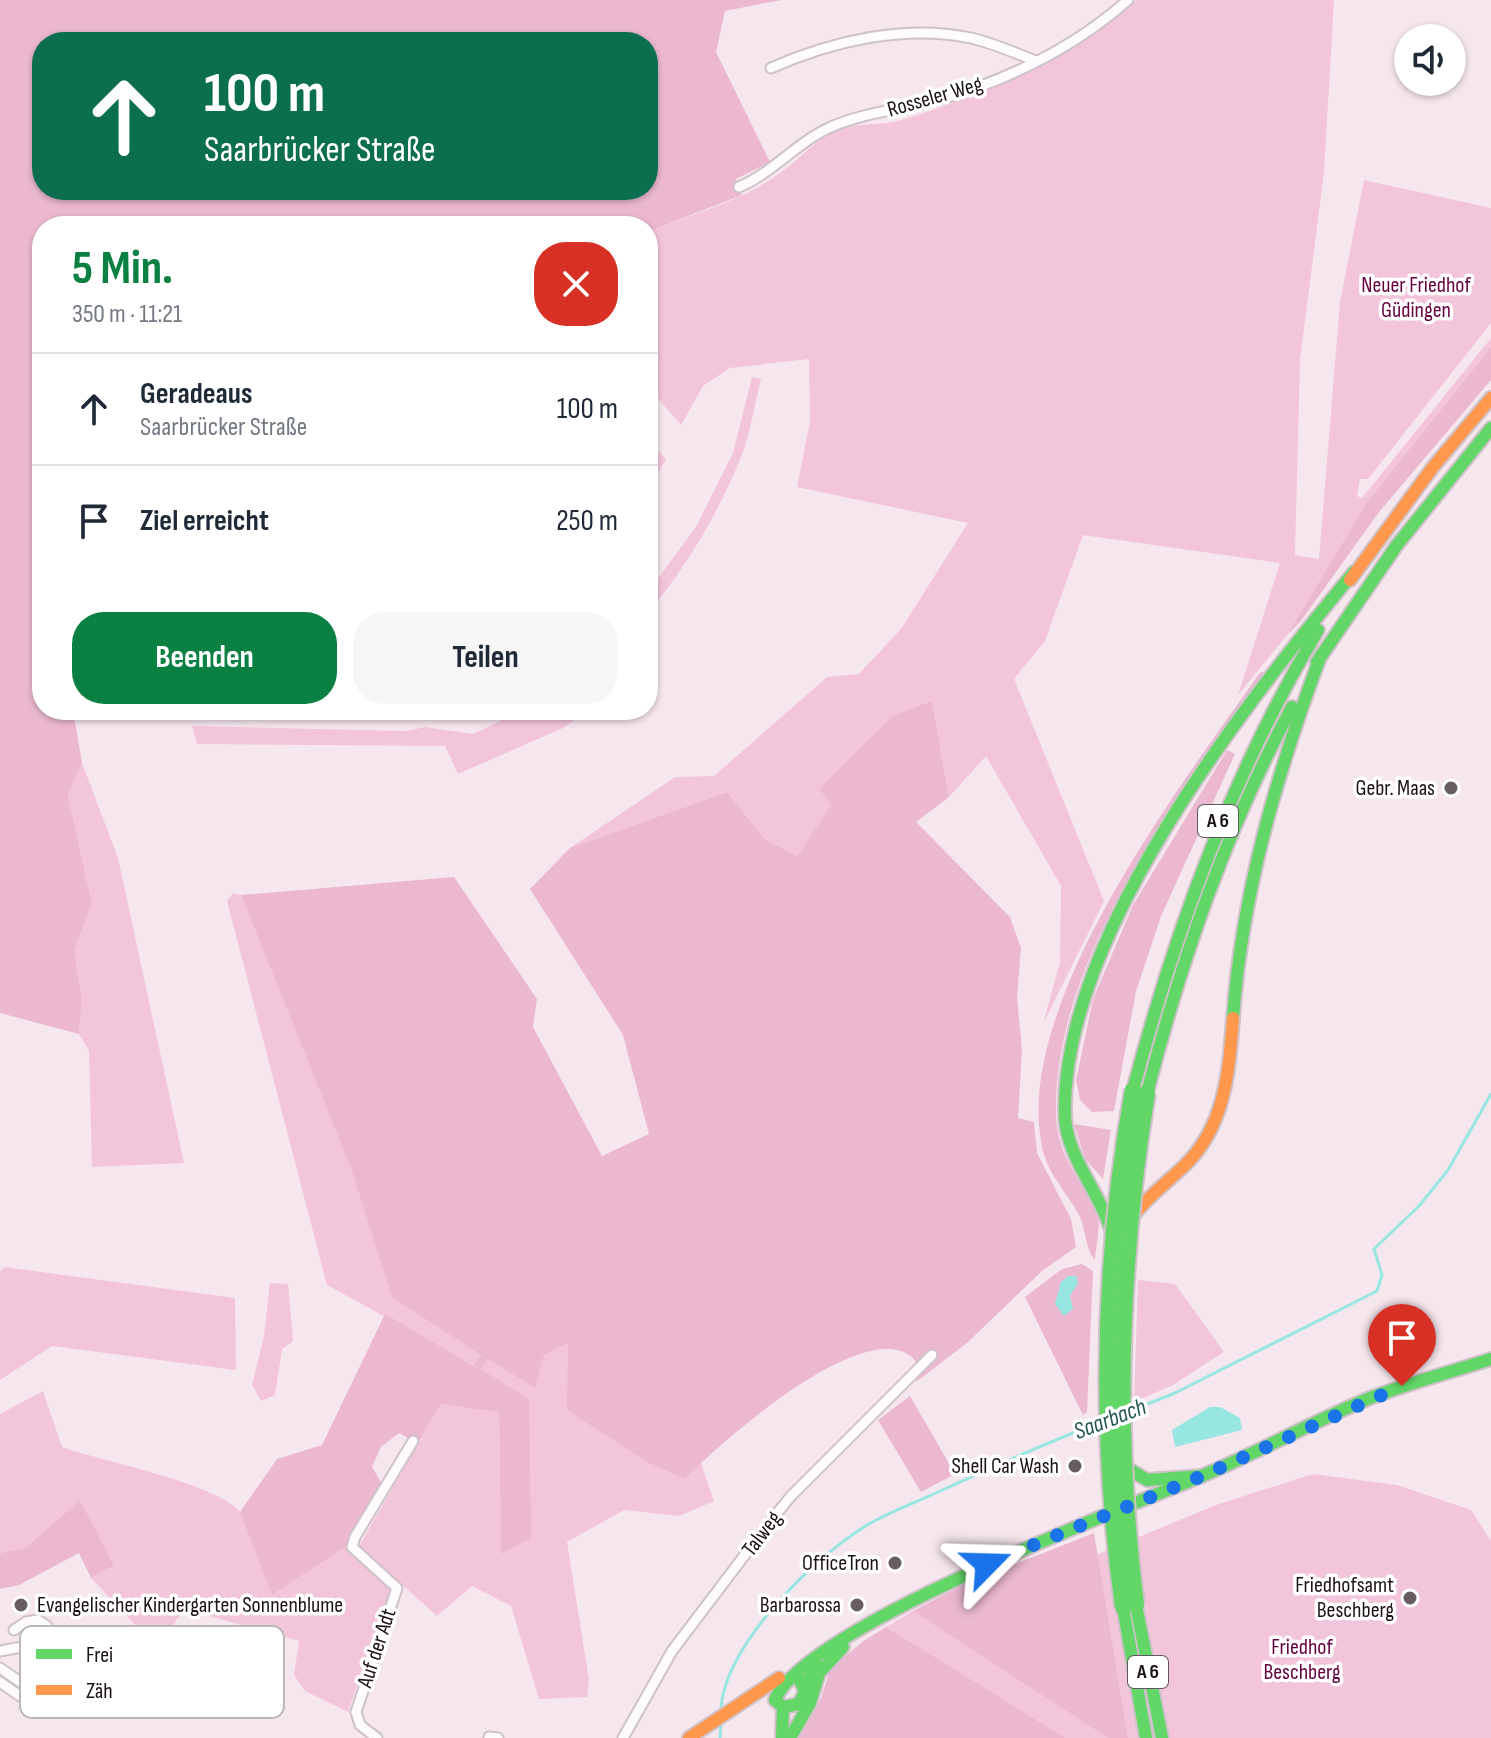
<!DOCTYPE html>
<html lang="de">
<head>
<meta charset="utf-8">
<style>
	body { margin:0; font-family:"Sofia Sans Condensed",sans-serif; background:#f6f6f7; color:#1f2937; height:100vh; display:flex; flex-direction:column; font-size:30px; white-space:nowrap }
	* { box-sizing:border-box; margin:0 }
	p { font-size:26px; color:#747a83 }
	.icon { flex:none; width:44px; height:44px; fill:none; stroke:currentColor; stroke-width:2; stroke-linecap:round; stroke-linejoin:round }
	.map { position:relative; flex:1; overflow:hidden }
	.drawer { position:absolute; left:32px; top:216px; width:626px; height:504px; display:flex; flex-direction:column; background:#fff; border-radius:32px; box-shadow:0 2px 6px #0004 }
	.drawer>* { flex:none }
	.guide { position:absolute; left:32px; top:32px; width:626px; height:168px; border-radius:32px; box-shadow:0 2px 6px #0004; background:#0b6e4f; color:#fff; overflow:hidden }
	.fabs { position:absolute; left:1394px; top:24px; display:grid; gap:16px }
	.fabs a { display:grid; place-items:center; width:72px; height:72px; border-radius:50%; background:#fff; box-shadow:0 2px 6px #0004; font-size:40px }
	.pin { position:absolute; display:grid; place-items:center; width:68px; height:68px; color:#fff; margin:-82px -34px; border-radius:50% 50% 50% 0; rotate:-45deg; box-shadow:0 0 8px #0007 }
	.pin .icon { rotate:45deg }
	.me { position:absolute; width:88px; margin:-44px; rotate:68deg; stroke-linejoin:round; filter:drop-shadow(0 0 6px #0008) }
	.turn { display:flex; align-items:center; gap:28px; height:168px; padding:0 40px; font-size:36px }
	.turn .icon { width:104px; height:104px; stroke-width:2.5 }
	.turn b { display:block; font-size:56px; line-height:68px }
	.round { display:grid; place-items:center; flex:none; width:84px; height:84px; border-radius:32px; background:#f6f6f7 }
	.overview { display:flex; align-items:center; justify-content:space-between; height:136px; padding:0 40px }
	h1 { font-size:48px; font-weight:700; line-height:60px; color:#0b8043 }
	.primary-button { display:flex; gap:16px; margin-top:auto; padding:16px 40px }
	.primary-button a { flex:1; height:92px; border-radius:32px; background:#0b8043; color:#fff; font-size:32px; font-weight:700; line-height:92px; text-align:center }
	.primary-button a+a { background:#f6f6f7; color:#1f2937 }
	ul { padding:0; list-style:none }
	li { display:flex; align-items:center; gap:24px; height:112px; padding:0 40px; border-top:2px solid #e0e1e3 }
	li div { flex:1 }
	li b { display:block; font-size:30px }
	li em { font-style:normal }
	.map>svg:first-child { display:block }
</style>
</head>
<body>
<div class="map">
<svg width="1491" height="1738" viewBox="0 0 1491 1738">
	<rect width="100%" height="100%" fill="#f6e7ee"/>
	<g fill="#f3c5db">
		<path d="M1136 0H1334L1324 172 1300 360 1295 555 1319 559 1340 302 1364 180 1491 208V323L1368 479H1360L1357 496 1362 498 1491 338V347L1367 502 1287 635 1238 695 1280 563 1083 535 1045 641 1014 679 1104 901 1043 1024 1060 962 1061 886 986 756 949 797 932 701 819 789 831 805 797 856 765 839 727 792 570 848 675 777 714 776 827 677 859 674 901 629 968 523 797 487 810 421 809 359 730 368 703 386 681 425 648 387V232C690 215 739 202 776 176 797 162 811 143 834 132 858 121 882 127 905 119 988 92 1071 59 1136 0Z"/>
		<path d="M752 377 761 379C755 403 751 429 743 452 721 509 687 566 648 613V592L696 527 733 453Z"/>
		<path d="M648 440 666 459 648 490Z"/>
		<path d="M524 710H589L563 728 458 774 445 746 197 744 192 726 406 731 425 727 473 734Z"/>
		<path d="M82 763 118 858 184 1163 92 1167 89 1051 79 1034 82 1000 74 950 92 904 68 795Z"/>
		<path d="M233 893 241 895 351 1169 392 1296 481 1354 475 1366 327 1285 227 901Z"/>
		<path d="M4 1267 235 1298 236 1370 52 1346 0 1380V1272Z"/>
		<path d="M1138 1280 1175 1284 1224 1352 1173 1385 1134 1402Z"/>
		<path d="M270 1283 288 1284 293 1341 282 1349 275 1395 261 1401 252 1385 264 1336Z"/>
		<path d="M568 1342 685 1479 701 1463 714 1501 679 1516 624 1510 567 1542 589 1680 587 1697 539 1699 511 1606 472 1586 437 1616 359 1546 441 1404 499 1411 501 1554 529 1399 480 1369 488 1359 544 1355Z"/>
		<path d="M43 1391 62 1447C101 1461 220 1484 241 1513 254 1533 263 1572 272 1595L347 1546 391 1587 348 1712 305 1691 294 1675 299 1641 184 1609 157 1648 91 1578 113 1567 80 1500 25 1548 0 1553V1414Z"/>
		<path d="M1313 1474 1397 1485 1471 1510 1491 1541V1738H826L904 1638 886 1627 913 1611 932 1623 1216 1505Z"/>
	</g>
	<g fill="#ebb8d0" fill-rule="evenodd">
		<path d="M0 0H781L725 11 716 52 770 162 736 179 742 195 648 232V226H42V710H73L82 763 68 795 92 904 74 950 82 1000 79 1034 0 1013ZM42 42H648V190H42Z"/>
		<path d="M1491 347V380L1379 512 1301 621 1287 635 1367 502Z"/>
		<path d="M1261 671 1265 674C1179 795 1054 958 1056 1112 1056 1140 1067 1162 1082 1185 1087 1192 1097 1203 1098 1211 1101 1225 1096 1245 1095 1260 1085 1249 1086 1228 1079 1215 1067 1193 1049 1175 1043 1151 1008 1009 1183 783 1261 671Z"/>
		<path d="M932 701 949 797 916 822 1010 917 1021 948 1017 997 1022 1050 1018 1118 1034 1122 1037 1153 1071 1219 1076 1247 1042 1271 968 1342 916 1382 921 1369C918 1365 914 1358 909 1355 858 1321 719 1443 685 1479L647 1462 567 1410 568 1343 544 1355 535 1388 488 1359 481 1369 529 1399 531 1538 501 1554 499 1412 441 1404 418 1443 399 1433 381 1447 372 1467 385 1489 347 1546 272 1595 240 1512 277 1459 322 1445 385 1314 474 1366 481 1355 392 1297 351 1169 241 895 454 877 537 999 533 1027 602 1156 649 1134 623 1035 530 889 570 848 727 792 765 839 797 856 831 805 819 789 893 716Z"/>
		<path d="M1227 750 1235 754 1161 916 1136 991 1114 1111 1092 1112 1080 1100 1076 1080 1093 999 1133 905Z"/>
		<path d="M1074 1124 1111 1130 1103 1179 1085 1159Z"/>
		<path d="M1082 1264 1093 1271 1087 1412 1083 1415 1025 1297 1062 1269Z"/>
		<path d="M910 1396 955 1474 921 1492 878 1420Z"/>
		<path d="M80 1500 114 1566 91 1578 79 1553 19 1585 0 1589V1553L25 1548Z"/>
		<path d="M1094 1533 1128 1738H1108L913 1611 962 1585Z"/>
		<path d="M886 1627 1065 1738H799L821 1698 830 1670 862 1642Z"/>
	</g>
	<g fill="#97e6e2">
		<path d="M1068 1276H1076L1078 1283 1070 1296 1073 1309 1064 1316 1055 1304 1061 1282Z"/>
		<path d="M1210 1407H1220L1240 1418 1242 1430 1175 1447 1172 1430Z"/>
	</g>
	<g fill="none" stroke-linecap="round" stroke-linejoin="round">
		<g stroke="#97e6e2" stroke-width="3">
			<path d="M1125 1413 1175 1393 1377 1291 1382 1275 1374 1249 1419 1206 1448 1170 1491 1094"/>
			<path d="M721 1710C723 1646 816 1555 869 1524 890 1512 914 1503 936 1493 990 1468 1043 1444 1099 1423"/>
			<path d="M720 1738 721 1722"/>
		</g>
		<g stroke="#cec2c8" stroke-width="13">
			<g id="street">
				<path d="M771 68C832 41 905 24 971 38 993 43 1015 53 1036 61"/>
				<path d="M739 187C774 172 797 142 831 127 867 111 908 109 945 98 1012 78 1076 46 1128 0"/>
				<path d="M0 1651 37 1644 46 1636 47 1626 38 1620 26 1622 14 1630"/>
				<path d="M0 1668 26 1686 28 1695 20 1696 0 1682"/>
				<path d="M489 1737 498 1738"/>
				<path d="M377 1738 360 1725 356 1712 397 1588 352 1547 355 1537 413 1441"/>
				<path d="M623 1738 672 1651 769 1523 791 1496 932 1355"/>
			</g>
		</g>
		<g stroke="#cec2c8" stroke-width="16">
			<g id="fast">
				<path d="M1317 662 1397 545 1491 428"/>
				<path d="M1233 1018C1242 892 1277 773 1321 655"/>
				<path d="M1133 1090C1176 927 1232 775 1318 630"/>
				<path d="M1147 1093C1182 958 1226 830 1292 707"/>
				<path d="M1112 1233C1101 1193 1066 1158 1065 1115 1061 936 1244 705 1354 572"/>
				<path d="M1117 1462 1147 1480 1202 1476"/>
				<path d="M1136 1605 1162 1738"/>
				<path d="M1123 1607 1146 1738"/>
				<path d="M803 1685 818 1667"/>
				<path d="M775 1700C804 1628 1118 1511 1199 1477 1257 1453 1312 1422 1370 1398 1409 1383 1451 1372 1491 1359"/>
				<path d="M775 1700 783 1707 799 1704 805 1691 800 1681"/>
				<path d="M782 1738 783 1707"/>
				<path d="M790 1738 810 1703 819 1673 843 1647"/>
			</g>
		</g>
		<g stroke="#cec2c8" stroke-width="16">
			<g id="slow">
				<path d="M1350 580 1433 467 1491 398"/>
				<path d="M1127 1225C1142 1201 1163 1186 1183 1167 1225 1128 1229 1072 1233 1018"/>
				<path d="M689 1738 779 1678"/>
			</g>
		</g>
		<use href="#street" stroke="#fefbfc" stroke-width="9"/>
		<use href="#fast" stroke="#63d668" stroke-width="12"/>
		<use href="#slow" stroke="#ff974d" stroke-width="12"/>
		<g stroke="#cec2c8" stroke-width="20" stroke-linecap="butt">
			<g id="fast-bridge">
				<path d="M1136 1605C1114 1432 1119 1265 1147 1093"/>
				<path d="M1123 1607C1099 1433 1102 1263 1133 1090"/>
			</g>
		</g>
		<use href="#fast-bridge" stroke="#63d668" stroke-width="16"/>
	</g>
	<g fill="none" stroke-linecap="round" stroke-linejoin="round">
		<path stroke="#1a73e8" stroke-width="14" stroke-dasharray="0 25.2" d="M987 1564 1202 1476 1402 1386"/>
	</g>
	<g fill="#685d62" stroke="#fff" stroke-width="3">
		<circle cx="1451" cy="788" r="8"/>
		<circle cx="1075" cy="1466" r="8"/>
		<circle cx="895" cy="1563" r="8"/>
		<circle cx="1410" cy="1598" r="8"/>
		<circle cx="21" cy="1605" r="8"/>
		<circle cx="857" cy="1605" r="8"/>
	</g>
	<g text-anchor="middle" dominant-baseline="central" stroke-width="7" stroke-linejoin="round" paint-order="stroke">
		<g fill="#fff" stroke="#5f595c" stroke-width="2">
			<rect x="1198" y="805" width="40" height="32" rx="6"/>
			<rect x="1128" y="1656" width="40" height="32" rx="6"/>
		</g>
		<g font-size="20" font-weight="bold" fill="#1b1216">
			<text x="1218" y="821">A 6</text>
			<text x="1148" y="1672">A 6</text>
		</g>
		<g font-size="22" fill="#1b1216" stroke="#fff">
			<text transform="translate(935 97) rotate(-16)">Rosseler Weg</text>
			<text transform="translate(762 1534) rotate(-53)">Talweg</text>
			<text transform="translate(377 1648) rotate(-72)">Auf der Adt</text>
		</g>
		<g font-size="22" fill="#650141" stroke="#fff">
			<text x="1416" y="285">Neuer Friedhof<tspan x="1416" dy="25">Güdingen</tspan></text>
			<text x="1302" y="1647">Friedhof<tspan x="1302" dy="25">Beschberg</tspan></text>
		</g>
		<g font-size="22" fill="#1b1216" stroke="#fff" text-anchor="end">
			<text x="1435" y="788">Gebr. Maas</text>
			<text x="1059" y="1466">Shell Car Wash</text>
			<text x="879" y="1563">OfficeTron</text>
			<text x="1394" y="1585">Friedhofsamt<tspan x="1394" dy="25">Beschberg</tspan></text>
			<text x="37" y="1605" text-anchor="start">Evangelischer Kindergarten Sonnenblume</text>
			<text x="841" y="1605">Barbarossa</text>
		</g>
		<g font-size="24" font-style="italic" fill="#225653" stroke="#fff">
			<text transform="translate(1110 1419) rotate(-21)">Saarbach</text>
		</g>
	</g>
	<rect x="20" y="1626" width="264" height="92" rx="12" fill="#fff" stroke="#bbb8b9" stroke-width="2"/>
	<rect x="36" y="1649" width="36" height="10" fill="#63d668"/>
	<rect x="36" y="1685" width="36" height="10" fill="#ff974d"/>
	<g font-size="22" fill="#1b1216">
		<text x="86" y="1662">Frei</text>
		<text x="86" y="1698">Zäh</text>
	</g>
</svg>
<div class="fabs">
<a><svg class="icon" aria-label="sound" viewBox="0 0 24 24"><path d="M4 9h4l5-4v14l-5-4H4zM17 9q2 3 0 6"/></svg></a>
</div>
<div class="pin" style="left:1402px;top:1386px;background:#d93025"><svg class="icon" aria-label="arrive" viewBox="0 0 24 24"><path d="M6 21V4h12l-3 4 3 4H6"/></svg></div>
<svg class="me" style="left:987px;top:1564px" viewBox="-20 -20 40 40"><path d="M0-17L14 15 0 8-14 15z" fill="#1a73e8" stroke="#fff" stroke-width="4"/></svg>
<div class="guide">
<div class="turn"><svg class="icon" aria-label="ahead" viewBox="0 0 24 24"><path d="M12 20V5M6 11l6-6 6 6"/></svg><div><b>100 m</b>Saarbrücker Straße</div></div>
</div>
<section class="drawer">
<div class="overview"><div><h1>5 Min.</h1><p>350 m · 11:21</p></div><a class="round" style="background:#d93025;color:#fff"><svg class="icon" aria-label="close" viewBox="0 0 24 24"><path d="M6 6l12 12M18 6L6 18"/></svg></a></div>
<ul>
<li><svg class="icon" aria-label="ahead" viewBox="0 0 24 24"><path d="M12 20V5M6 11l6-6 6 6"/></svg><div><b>Geradeaus</b><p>Saarbrücker Straße</p></div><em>100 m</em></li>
<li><svg class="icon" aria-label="arrive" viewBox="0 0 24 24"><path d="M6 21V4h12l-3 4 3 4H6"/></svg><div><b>Ziel erreicht</b></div><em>250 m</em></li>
</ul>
<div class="primary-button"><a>Beenden</a><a>Teilen</a></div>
</section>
</div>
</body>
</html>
